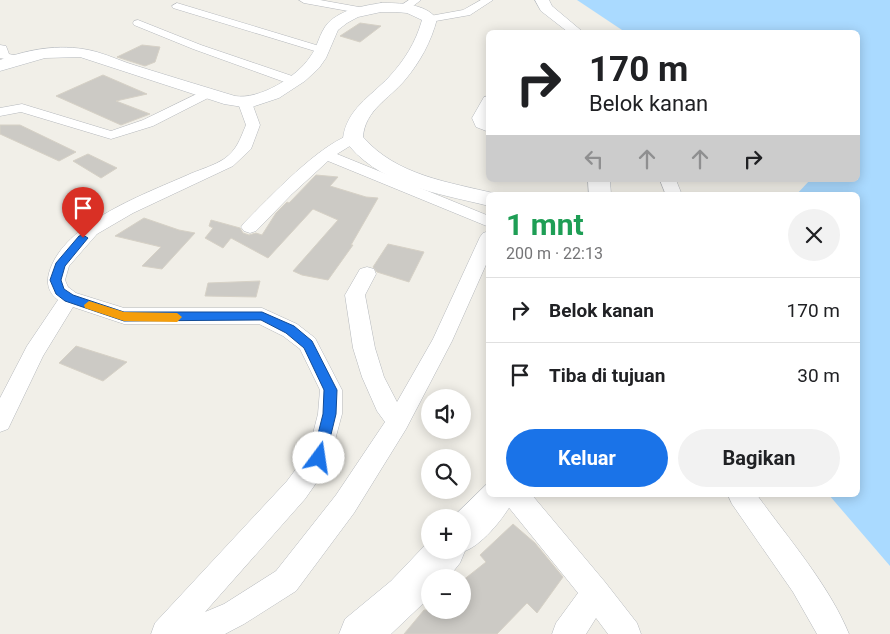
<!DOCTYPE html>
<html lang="id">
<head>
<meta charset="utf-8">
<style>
	body { margin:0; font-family:Roboto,sans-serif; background:#f2f2f2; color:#202124; height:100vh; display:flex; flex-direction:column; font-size:19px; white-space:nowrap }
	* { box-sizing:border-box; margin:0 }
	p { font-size:16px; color:#757577 }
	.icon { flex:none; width:28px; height:28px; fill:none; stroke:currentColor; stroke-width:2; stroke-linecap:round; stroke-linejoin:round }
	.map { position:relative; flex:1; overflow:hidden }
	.sheet { position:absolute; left:486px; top:192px; width:374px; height:305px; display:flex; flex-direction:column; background:#fff; border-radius:8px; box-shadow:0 2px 12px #0003 }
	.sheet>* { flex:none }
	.banner { position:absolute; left:486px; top:30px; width:374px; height:152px; border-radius:8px; box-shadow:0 2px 12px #0003; background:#fff; color:#202124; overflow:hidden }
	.buttons { position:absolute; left:421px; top:389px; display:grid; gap:10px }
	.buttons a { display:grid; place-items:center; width:50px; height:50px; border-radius:50%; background:#fff; box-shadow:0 2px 12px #0003; font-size:25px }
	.pin { position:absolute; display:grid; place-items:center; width:42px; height:42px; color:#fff; margin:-51px -21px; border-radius:50% 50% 50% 0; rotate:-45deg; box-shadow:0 0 5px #0007 }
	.pin .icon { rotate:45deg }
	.me { position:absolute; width:55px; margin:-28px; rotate:14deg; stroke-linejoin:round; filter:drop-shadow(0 0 4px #0008) }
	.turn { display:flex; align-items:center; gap:18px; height:105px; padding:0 20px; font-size:22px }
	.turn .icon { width:65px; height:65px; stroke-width:2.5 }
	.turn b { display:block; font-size:35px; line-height:42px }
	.lanes { display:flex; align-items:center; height:48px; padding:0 20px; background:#0003; justify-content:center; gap:25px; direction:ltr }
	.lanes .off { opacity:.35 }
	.round { display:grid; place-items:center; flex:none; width:52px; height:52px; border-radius:26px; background:#f2f2f2 }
	.head { display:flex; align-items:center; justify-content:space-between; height:85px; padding:0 20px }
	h1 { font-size:30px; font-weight:700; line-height:38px; color:#1e9e55 }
	.action { display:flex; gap:10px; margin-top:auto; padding:10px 20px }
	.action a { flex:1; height:58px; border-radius:30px; background:#1a73e8; color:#fff; font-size:20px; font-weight:700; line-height:58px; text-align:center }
	.action a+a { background:#f2f2f2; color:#202124 }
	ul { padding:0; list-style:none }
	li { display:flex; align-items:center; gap:15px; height:65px; padding:0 20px; border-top:1px solid #e0e0e0 }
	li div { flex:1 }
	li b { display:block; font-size:19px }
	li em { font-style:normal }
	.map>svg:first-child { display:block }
</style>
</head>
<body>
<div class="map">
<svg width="890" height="634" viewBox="0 0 890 634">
	<rect width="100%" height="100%" fill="#f1efe8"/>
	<path fill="#aadaff" d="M577 0H890V566L829 495H858V195H796L810 180H858V32H625Z"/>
	<g fill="#cccac5" stroke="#d6d1c6">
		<path d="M360 23 381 26 360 42 340 36Z"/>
		<path d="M142 45 160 47 155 62 145 66 117 57Z"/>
		<path d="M103 75 147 94 116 101 150 114 121 125 56 96Z"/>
		<path d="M0 125H20L76 152 59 161 0 134Z"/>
		<path d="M88 154 117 168 101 178 73 161Z"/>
		<path d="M316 175 338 177 330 186 366 197 378 198 351 245H353L328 280 302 275 293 271 338 220 313 209 268 258 231 238 223 248 205 238 213 228 209 226 211 220 240 228 243 233 249 235 256 233 262 235 276 213 287 202 289 203Z"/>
		<path d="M144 218 179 230 195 233 162 269 142 266 161 247 115 236Z"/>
		<path d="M388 244 424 252 409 282 377 272 373 267Z"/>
		<path d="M260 281 256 297 205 296 208 283Z"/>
		<path d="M76 346 127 362 103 381 59 363Z"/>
		<path d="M513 524 535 543 563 577 537 613 527 603 497 634H404L424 610H462V581L486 562 480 555Z"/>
	</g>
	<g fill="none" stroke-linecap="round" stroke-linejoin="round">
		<g stroke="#b5b8bc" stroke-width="1">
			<g id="street">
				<path d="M299 0H320L359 7 364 10 359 13 304 3Z"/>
				<path d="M409 0H421L408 10H400V6Z"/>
				<path d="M481 0H493L470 15 430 22 425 19 430 16 463 10Z"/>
				<path d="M177 3 326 48 328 50 322 53 318 52 173 8 172 6Z"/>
				<path d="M138 20 201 45 298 78 300 81 294 85 290 84 193 49 134 25 133 23 134 21Z"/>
				<path d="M0 45 6 46 9 54 22 57 24 59 18 62 0 58Z"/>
				<path d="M207 89 212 90 213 93 212 96 153 126 111 139 21 112 0 116V108L22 104 111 131 143 120Z"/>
				<path d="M489 96V113L486 118 489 123V132L476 127 472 118 484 97Z"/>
				<path d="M245 99 252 103 260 125 251 149 233 166 133 213 97 234 69 266 65 280 68 287 76 293 124 308H262L297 324 315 338 342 390V414L328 466 305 499 205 612 224 604 276 571 336 495 385 422 377 411 362 377 353 348 345 295 360 269 367 267 374 269 376 274 365 295 375 348 384 377 397 402 433 339 480 237 483 233 489 231V258L452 341 406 429 354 513 296 591 244 624 225 634H151L155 623 287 481 308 453 318 414 320 390 300 349 283 336 259 324H124L73 307 43 356 8 429 0 432V398L27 346 58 300C49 293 46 284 49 273 63 222 148 193 192 173 202 169 215 165 224 159 237 150 240 139 246 125L238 103Z"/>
				<path d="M353 134 358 135 360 138 358 141 337 154 489 216V227L328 161 292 194 256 231 250 233 244 231 241 227 244 223C268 199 321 142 353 134Z"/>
				<path d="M660 180H676L682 195H666Z"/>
				<path d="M502 495H532L605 582 637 623 641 634H608L596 618 586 634H552L556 623 578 593 506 504Z"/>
				<path d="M728 495H757C788 538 829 585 849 634H817L793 592 732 504Z"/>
			</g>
		</g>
		<g stroke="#b6babf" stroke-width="1">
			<g id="secondary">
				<path d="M535 0H549L552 6 583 32H568L541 11Z"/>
				<path d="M381 3C399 3 425 3 437 19 431 42 420 62 405 80 389 99 365 110 363 137 397 176 449 182 497 194L489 195V206C437 193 376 185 343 138 347 109 370 97 389 77 404 61 416 42 422 20L407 13 396 12H381L358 17 347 23 338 30 326 58 319 68 305 81 279 98 249 108 224 104 80 57 45 58 0 71V60C31 48 65 43 97 52 111 56 123 62 137 66 169 76 202 86 235 96 259 100 297 77 310 57 318 47 319 33 328 23 342 9 363 6 381 3Z"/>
				<path d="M588 180H610L611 195H589Z"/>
				<path d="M489 482V495H516C508 513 484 544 465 551L460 563 448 578H430V597L391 634H339L345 619 391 581 430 540V550H462V518H452Z"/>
			</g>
		</g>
		<use href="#street" fill="#fff" fill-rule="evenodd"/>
		<use href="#secondary" fill="#fff" fill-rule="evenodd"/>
	</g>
	<path fill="#1a73e8" stroke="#114b97" d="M83 235 88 238 65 266 61 280 64 289 73 295 124 312H262L294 326 312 341 337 390 336 414 324 463 319 465 314 463 312 458 323 414 324 390 304 348 286 333 261 320 124 321 65 301 56 294 50 280 56 263 79 236Z"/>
	<path fill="#f59e0b" d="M89 301 124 312 177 313 182 317 177 322 124 321 85 308 84 305Z"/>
</svg>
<div class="buttons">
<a><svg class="icon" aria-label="sound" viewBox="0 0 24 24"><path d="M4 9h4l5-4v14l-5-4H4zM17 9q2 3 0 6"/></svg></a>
<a><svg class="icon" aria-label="search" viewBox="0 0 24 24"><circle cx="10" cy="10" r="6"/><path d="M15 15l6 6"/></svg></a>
<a>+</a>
<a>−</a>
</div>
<div class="pin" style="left:83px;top:238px;background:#d93025"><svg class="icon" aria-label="arrive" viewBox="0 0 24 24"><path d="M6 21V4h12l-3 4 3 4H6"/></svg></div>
<svg class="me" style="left:319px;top:458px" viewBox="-20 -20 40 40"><circle r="19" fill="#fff"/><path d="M0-13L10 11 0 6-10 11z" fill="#1a73e8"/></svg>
<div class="banner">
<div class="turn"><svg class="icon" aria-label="right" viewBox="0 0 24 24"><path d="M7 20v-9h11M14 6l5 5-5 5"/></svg><div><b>170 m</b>Belok kanan</div></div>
<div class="lanes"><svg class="icon off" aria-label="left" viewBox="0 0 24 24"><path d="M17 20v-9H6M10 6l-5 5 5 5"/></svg><svg class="icon off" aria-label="ahead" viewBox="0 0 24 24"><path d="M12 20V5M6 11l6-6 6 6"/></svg><svg class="icon off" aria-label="ahead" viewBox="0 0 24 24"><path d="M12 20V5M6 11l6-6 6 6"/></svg><svg class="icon" aria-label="right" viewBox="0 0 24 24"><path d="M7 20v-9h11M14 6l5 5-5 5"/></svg></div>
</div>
<section class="sheet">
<div class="head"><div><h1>1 mnt</h1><p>200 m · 22:13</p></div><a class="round"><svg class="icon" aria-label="close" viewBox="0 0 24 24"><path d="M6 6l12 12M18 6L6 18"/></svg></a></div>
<ul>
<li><svg class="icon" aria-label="right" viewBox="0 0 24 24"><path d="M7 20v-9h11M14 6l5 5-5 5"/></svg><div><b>Belok kanan</b></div><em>170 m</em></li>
<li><svg class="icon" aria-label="arrive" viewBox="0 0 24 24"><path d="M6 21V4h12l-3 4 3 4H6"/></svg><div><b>Tiba di tujuan</b></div><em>30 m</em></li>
</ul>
<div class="action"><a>Keluar</a><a>Bagikan</a></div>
</section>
</div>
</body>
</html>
